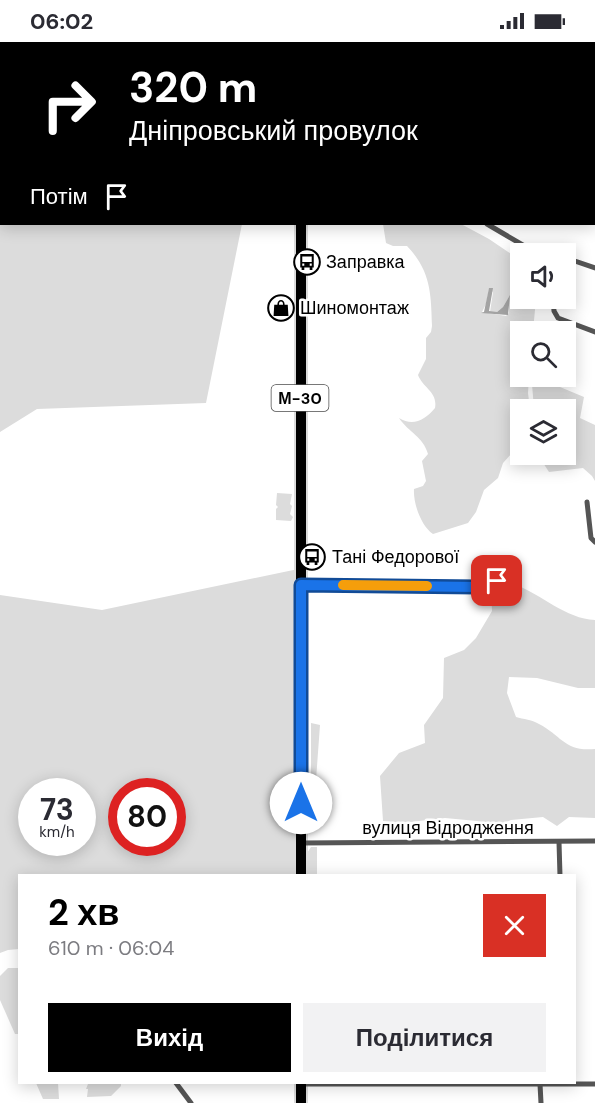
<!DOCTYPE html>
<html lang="uk">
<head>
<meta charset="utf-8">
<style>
	body { margin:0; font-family:"DM Sans",sans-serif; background:#f2f2f3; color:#2b2b33; height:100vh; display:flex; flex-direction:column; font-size:22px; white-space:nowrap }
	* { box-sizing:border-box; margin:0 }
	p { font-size:20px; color:#7c7c81 }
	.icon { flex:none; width:33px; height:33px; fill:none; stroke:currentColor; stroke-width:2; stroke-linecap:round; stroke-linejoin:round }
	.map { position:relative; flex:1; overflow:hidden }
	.side { position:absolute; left:18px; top:832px; width:558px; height:210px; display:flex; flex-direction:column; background:#fff; border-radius:0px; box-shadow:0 3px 15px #0003 }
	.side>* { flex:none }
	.banner { position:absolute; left:0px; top:0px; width:596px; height:183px; box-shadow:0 3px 15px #0003; background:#000; color:#fff; overflow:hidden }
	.tools { position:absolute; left:510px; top:201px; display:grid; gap:12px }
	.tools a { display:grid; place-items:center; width:66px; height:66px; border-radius:0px; background:#fff; box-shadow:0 3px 15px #0003; font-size:30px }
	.speed { position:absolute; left:18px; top:736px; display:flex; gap:12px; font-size:30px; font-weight:700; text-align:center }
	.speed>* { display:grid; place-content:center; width:78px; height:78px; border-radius:50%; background:#fff; box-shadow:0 3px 15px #0003; line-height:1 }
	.speed small { font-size:15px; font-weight:400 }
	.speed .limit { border:9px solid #d22; background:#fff; color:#111 }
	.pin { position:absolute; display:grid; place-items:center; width:51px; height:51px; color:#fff; margin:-26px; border-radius:12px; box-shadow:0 3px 9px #0006 }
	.me { position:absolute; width:66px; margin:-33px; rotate:0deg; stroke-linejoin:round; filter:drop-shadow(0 0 4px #0008) }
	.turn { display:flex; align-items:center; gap:21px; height:126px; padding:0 30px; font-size:27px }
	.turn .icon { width:78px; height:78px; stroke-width:2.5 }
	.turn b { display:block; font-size:42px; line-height:51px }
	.then { display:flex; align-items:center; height:57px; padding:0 30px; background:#0003; gap:12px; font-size:22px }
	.round { display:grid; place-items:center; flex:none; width:63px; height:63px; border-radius:0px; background:#f2f2f3 }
	.head { display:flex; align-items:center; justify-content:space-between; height:102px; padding:0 30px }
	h1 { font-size:36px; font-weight:700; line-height:45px; color:#000 }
	.action { display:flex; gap:12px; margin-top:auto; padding:12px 30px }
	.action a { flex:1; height:69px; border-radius:0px; background:#000; color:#fff; font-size:24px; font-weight:700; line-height:69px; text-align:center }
	.action a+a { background:#f2f2f3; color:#2b2b33 }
	.status { display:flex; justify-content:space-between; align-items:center; height:42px; padding:0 30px; background:#fff; direction:ltr }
	.status svg { height:16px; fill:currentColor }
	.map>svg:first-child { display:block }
</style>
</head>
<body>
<div class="status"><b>06:02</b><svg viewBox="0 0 49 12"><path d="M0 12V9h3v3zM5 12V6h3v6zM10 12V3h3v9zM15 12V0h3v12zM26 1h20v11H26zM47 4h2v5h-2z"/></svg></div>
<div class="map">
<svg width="595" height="1061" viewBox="0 0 595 1061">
	<rect width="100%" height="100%" fill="#fff"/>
	<g fill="#dcdcdc" fill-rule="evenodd">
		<path d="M0 0H311L2 2V182H242L206 361 37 367 0 390Z"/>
		<path d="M383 182H461L489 197 520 218V256L536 257 533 289 520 290V334L529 335 528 351 530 367 520 368V412L525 413 511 412 503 421 498 436 484 448 476 470 468 481 433 492C421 484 413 461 414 447L423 444 426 439 422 419 428 412C423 394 409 391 399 376 413 385 425 378 435 366 438 350 423 346 418 333L426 317V296L431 290 432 284C431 252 431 229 407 204H393L386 201ZM489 247 493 250 490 270H497L503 265 509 255V271L506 274 482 270 486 262Z"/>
		<path d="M536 335 584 355 580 376 595 383V439L592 434 583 426 549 430 538 413 566 412V368L534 367 532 342Z"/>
		<path d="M277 451 292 452 290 462 292 464 290 472 293 475 291 479 276 478V467L278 465 276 463Z"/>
		<path d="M303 526V834H20L19 907 8 908 0 911V553L102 568ZM32 750H82V801H32ZM122 750H172V801H122Z"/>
		<path d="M514 542C541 552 566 577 595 578V646H578L537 636 509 635 507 651 516 675C523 677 533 678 539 682 562 694 565 710 595 707V776L569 775 557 784 543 775 511 778 495 784 477 779 445 776 402 781 383 779 380 734 399 711 425 701 424 683 443 656 444 616 464 608 476 596 492 569 491 547Z"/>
		<path d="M311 681 320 683 316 738 318 760 316 775 311 768 313 767 314 760 311 756Z"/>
		<path d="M311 805H317V834H308L307 811Z"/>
		<path d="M8 926H19V992H15L0 958V934Z"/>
		<path d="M36 1041H58L59 1057H43Z"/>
		<path d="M87 1041H121V1044L111 1054 87 1055 88 1047H86L88 1042Z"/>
	</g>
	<path fill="#a3a3a3" d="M489 246H493L489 269 497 270 503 265 510 253 508 273 481 271 484 270Z"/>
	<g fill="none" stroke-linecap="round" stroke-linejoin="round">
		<g stroke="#dbdbdb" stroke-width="14">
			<g id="highway">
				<path d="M308 2V0"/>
				<path d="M301 182V834"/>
				<path d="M301 1041V1061"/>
			</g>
		</g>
		<g stroke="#555" stroke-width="5">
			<path d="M309 0 320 2"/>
			<path d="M553 0 557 2"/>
			<path d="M396 2V0"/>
			<path d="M594 16 595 17"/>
			<path d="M594 120 595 121"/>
			<path d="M487 182 533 209 545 212"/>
			<path d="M566 216 595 226"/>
			<path d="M553 256 554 269 558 276 595 290"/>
			<path d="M587 460 591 496 595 500"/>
			<path d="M302 543 478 545 497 539"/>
			<path d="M559 800 560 834"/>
			<path d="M301 801 595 799"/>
			<path d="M176 1041 191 1061"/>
			<path d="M301 1042H595"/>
			<path d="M540 1042 541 1061"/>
		</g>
		<use href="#highway" stroke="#000" stroke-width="10"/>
	</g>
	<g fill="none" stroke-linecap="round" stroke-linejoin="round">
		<g stroke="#114b97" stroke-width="15">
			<path id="route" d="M301 761V543L478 545 497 539"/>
		</g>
		<use href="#route" stroke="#1a73e8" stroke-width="10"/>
		<path stroke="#f59e0b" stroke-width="10" d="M343 543 427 544"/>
	</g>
	<defs>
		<g id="bus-ring" transform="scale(1.35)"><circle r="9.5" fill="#fff" stroke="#000" stroke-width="1.5"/><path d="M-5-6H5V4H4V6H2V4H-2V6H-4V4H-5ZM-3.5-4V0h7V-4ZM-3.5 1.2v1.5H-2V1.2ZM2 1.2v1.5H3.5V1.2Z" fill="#000"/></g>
		<g id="shop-ring" transform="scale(1.35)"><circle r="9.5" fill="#fff" stroke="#000" stroke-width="1.5"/><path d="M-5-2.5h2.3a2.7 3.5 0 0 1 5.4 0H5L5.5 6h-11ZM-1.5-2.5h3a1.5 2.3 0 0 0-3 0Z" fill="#000"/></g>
	</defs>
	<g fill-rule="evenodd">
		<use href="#bus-ring" x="307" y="220"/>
		<use href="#shop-ring" x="281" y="266"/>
		<use href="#bus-ring" x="312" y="515"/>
	</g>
	<g text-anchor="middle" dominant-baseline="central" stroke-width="5" stroke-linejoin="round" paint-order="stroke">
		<rect fill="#fff" stroke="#4c4c4c" stroke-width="1.5" x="271.5" y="343" width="57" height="26" rx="4.5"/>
		<g font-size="16" font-weight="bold" fill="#000">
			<text x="300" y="356">М-30</text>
		</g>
		<g font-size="18" fill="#000" stroke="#fff" text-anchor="start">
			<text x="326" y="220">Заправка</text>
			<text x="300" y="266">Шиномонтаж</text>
			<text x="332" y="515">Тані Федорової</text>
		</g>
		<g font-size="18" fill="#000" stroke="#fff">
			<text x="448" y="786">вулиця Відродження</text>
		</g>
	</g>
</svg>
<div class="tools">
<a><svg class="icon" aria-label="sound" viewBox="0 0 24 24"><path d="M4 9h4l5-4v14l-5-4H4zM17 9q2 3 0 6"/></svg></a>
<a><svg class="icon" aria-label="search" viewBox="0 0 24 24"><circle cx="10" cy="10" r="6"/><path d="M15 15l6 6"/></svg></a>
<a><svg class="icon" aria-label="layers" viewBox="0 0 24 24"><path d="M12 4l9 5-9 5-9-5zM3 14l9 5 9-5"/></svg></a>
</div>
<div class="speed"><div>73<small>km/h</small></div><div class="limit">80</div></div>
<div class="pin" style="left:497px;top:539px;background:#d93025"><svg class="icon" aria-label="arrive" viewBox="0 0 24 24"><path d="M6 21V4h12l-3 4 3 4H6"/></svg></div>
<svg class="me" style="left:301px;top:761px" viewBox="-20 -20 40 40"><circle r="19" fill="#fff"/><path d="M0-13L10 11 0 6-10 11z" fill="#1a73e8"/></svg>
<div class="banner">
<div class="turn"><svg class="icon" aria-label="right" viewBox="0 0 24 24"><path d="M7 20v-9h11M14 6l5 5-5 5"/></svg><div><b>320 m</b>Дніпровський провулок</div></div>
<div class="then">Потім<svg class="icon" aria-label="arrive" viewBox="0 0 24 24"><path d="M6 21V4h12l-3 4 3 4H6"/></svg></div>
</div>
<section class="side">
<div class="head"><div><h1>2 хв</h1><p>610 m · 06:04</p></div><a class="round" style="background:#d93025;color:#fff"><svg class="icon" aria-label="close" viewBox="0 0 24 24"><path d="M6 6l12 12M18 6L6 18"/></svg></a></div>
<div class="action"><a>Вихід</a><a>Поділитися</a></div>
</section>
</div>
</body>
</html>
